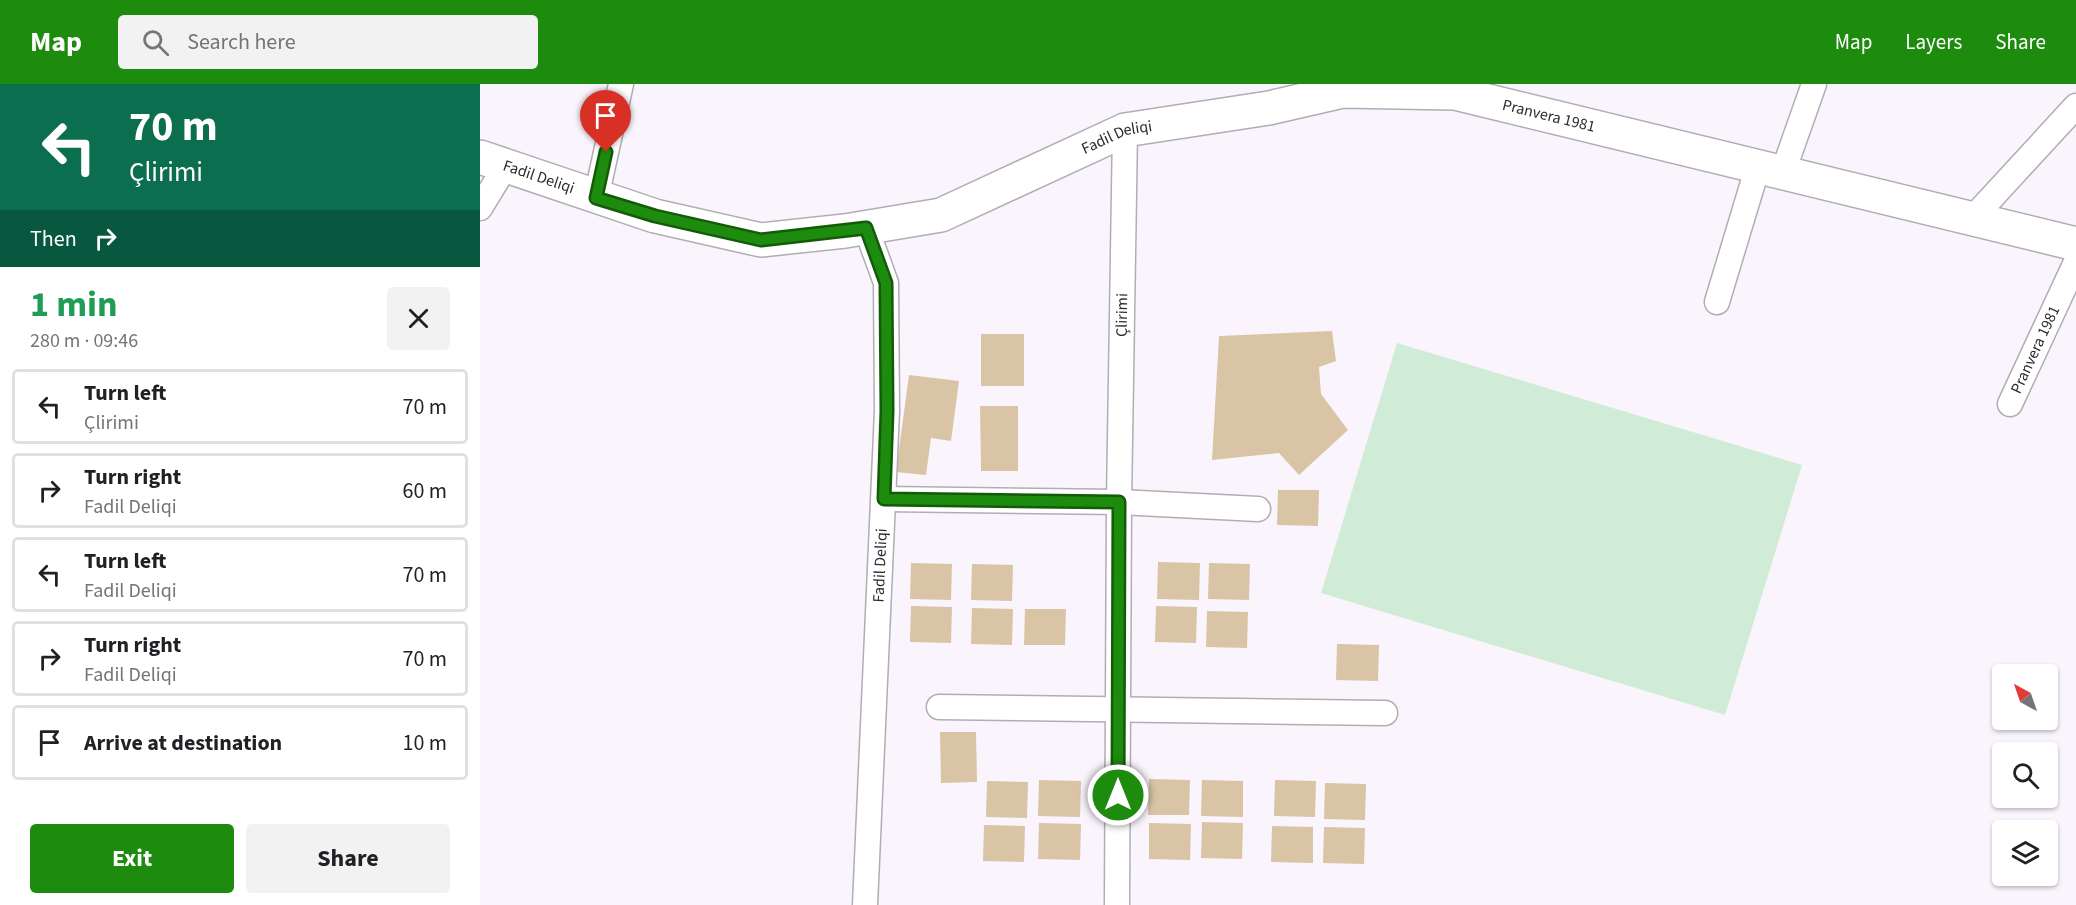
<!DOCTYPE html>
<html lang="en">
<head>
<meta charset="utf-8">
<style>
	body { margin:0; font-family:"Source Sans 3",sans-serif; background:#f2f2f2; color:#202124; height:100vh; display:flex; flex-direction:column; font-size:22px; white-space:nowrap }
	* { box-sizing:border-box; margin:0 }
	p { font-size:20px; color:#757577 }
	.icon { flex:none; width:33px; height:33px; fill:none; stroke:currentColor; stroke-width:2; stroke-linecap:round; stroke-linejoin:round }
	.map { position:relative; flex:1; overflow:hidden }
	.drawer { display:flex; flex-direction:column; background:#fff; width:480px }
	.drawer>* { flex:none }
	.top-card { background:#0b6e4f; color:#fff; overflow:hidden }
	.needle { width:39px; rotate:320deg }
	.controls { position:absolute; left:1512px; top:580px; display:grid; gap:12px }
	.controls a { display:grid; place-items:center; width:66px; height:66px; border-radius:6px; background:#fff; box-shadow:0 2px 4px #0004; font-size:30px }
	.pin { position:absolute; display:grid; place-items:center; width:51px; height:51px; color:#fff; margin:-62px -26px; border-radius:50% 50% 50% 0; rotate:-45deg; box-shadow:0 0 6px #0007 }
	.pin .icon { rotate:45deg }
	.me { position:absolute; width:66px; margin:-33px; rotate:0deg; stroke-linejoin:round; filter:drop-shadow(0 0 4px #0008) }
	.turn { display:flex; align-items:center; gap:21px; height:126px; padding:0 30px; font-size:27px }
	.turn .icon { width:78px; height:78px; stroke-width:2.5 }
	.turn b { display:block; font-size:42px; line-height:51px }
	.then { display:flex; align-items:center; height:57px; padding:0 30px; background:#0003; gap:12px; font-size:22px }
	.round { display:grid; place-items:center; flex:none; width:63px; height:63px; border-radius:6px; background:#f2f2f2 }
	.headline { display:flex; align-items:center; justify-content:space-between; height:102px; padding:0 30px }
	h1 { font-size:36px; font-weight:700; line-height:45px; color:#1e9e55 }
	.action { display:flex; gap:12px; margin-top:auto; padding:12px 30px }
	.action a { flex:1; height:69px; border-radius:6px; background:#1d8c0e; color:#fff; font-size:24px; font-weight:700; line-height:69px; text-align:center }
	.action a+a { background:#f2f2f2; color:#202124 }
	ul { padding:0; list-style:none }
	li { display:flex; align-items:center; gap:18px; height:75px; margin:0 12px 9px; padding:0 18px; border:3px solid #e0e0e0; border-radius:6px }
	li div { flex:1 }
	li b { display:block; font-size:22px }
	li em { font-style:normal }
	header { display:flex; align-items:center; gap:36px; box-sizing:border-box; height:84px; padding:0 30px; background:#1d8c0e; color:#fff }
	header strong { font-size:28px }
	nav { display:flex; gap:33px; margin-inline-start:auto; font-size:21px }
	.search { width:420px; height:54px; background:#f2f2f2; display:flex; align-items:center; gap:15px; box-sizing:border-box; padding:0 21px; border-radius:6px; color:#757577; font-size:22px }
	main { display:flex; flex:1; min-height:0 }
	.map>svg:first-child { display:block }
</style>
</head>
<body>
<header>
<strong>Map</strong>
<div class="search"><svg class="icon" aria-label="search" viewBox="0 0 24 24"><circle cx="10" cy="10" r="6"/><path d="M15 15l6 6"/></svg>Search here</div>
<nav><a>Map</a><a>Layers</a><a>Share</a></nav>
</header>
<main>
<section class="drawer">
<div class="top-card">
<div class="turn"><svg class="icon" aria-label="left" viewBox="0 0 24 24"><path d="M17 20v-9H6M10 6l-5 5 5 5"/></svg><div><b>70 m</b>Çlirimi</div></div>
<div class="then">Then<svg class="icon" aria-label="right" viewBox="0 0 24 24"><path d="M7 20v-9h11M14 6l5 5-5 5"/></svg></div>
</div>
<div class="headline"><div><h1>1 min</h1><p>280 m · 09:46</p></div><a class="round"><svg class="icon" aria-label="close" viewBox="0 0 24 24"><path d="M6 6l12 12M18 6L6 18"/></svg></a></div>
<ul>
<li><svg class="icon" aria-label="left" viewBox="0 0 24 24"><path d="M17 20v-9H6M10 6l-5 5 5 5"/></svg><div><b>Turn left</b><p>Çlirimi</p></div><em>70 m</em></li>
<li><svg class="icon" aria-label="right" viewBox="0 0 24 24"><path d="M7 20v-9h11M14 6l5 5-5 5"/></svg><div><b>Turn right</b><p>Fadil Deliqi</p></div><em>60 m</em></li>
<li><svg class="icon" aria-label="left" viewBox="0 0 24 24"><path d="M17 20v-9H6M10 6l-5 5 5 5"/></svg><div><b>Turn left</b><p>Fadil Deliqi</p></div><em>70 m</em></li>
<li><svg class="icon" aria-label="right" viewBox="0 0 24 24"><path d="M7 20v-9h11M14 6l5 5-5 5"/></svg><div><b>Turn right</b><p>Fadil Deliqi</p></div><em>70 m</em></li>
<li><svg class="icon" aria-label="arrive" viewBox="0 0 24 24"><path d="M6 21V4h12l-3 4 3 4H6"/></svg><div><b>Arrive at destination</b></div><em>10 m</em></li>
</ul>
<div class="action"><a>Exit</a><a>Share</a></div>
</section>
<div class="map">
<svg width="1596" height="821" viewBox="0 0 1596 821">
	<rect width="100%" height="100%" fill="#faf4fd"/>
	<path fill="#d0ebd6" d="M917 259 1322 381 1245 631 841 509Z"/>
	<g fill="#d9c4a6">
		<path d="M852 247 856 277 839 283 841 310 868 346 819 391 799 369 732 376 739 252Z"/>
		<rect x="501" y="250" width="43" height="52"/>
		<path d="M429 291 479 297 471 357 451 354 446 391 416 388Z"/>
		<path d="M500 322H538V387H501Z"/>
		<path d="M798 406H839L838 442 797 441Z"/>
		<path d="M678 478 720 479 719 516 677 515Z"/>
		<path d="M431 479 472 480 471 516 430 515Z"/>
		<path d="M729 479 770 480 769 516 728 515Z"/>
		<path d="M492 480 533 481 532 517 491 516Z"/>
		<path d="M431 522 472 523 471 559 430 558Z"/>
		<path d="M676 522 717 523 716 559 675 558Z"/>
		<path d="M492 524 533 525 532 561 491 560Z"/>
		<path d="M545 525H586L585 561H544Z"/>
		<path d="M727 527 768 528 767 564 726 563Z"/>
		<path d="M857 560 899 561 898 597 856 596Z"/>
		<path d="M460 648H496L497 698 461 699Z"/>
		<path d="M669 695 710 696 709 731H668Z"/>
		<path d="M559 696 601 697 600 733 558 732Z"/>
		<path d="M722 696 763 697V733L721 732Z"/>
		<path d="M795 696 836 697 835 733 794 732Z"/>
		<path d="M507 697 548 698 547 734 506 733Z"/>
		<path d="M845 699 886 700 885 736 844 735Z"/>
		<path d="M722 738 763 739 762 775 721 774Z"/>
		<path d="M559 739 601 740 600 776 558 775Z"/>
		<path d="M669 739 711 740 710 776 669 775Z"/>
		<path d="M504 741 545 742 544 778 503 777Z"/>
		<path d="M792 742 833 743V779L791 778Z"/>
		<path d="M844 743 885 744 884 780 843 779Z"/>
	</g>
	<g fill="none" stroke-linecap="round" stroke-linejoin="round">
		<g stroke="#b2adb5" stroke-width="27">
			<g id="minor">
				<path d="M1303 88 1334 0"/>
				<path d="M116 114 141 0"/>
				<path d="M0 124 25 83"/>
				<path d="M1492 135 1596 22"/>
				<path d="M1237 218 1278 82"/>
				<path id="s1" d="M1530 320 1596 178"/>
				<path d="M404 415 639 418 778 425"/>
				<path d="M459 623 905 629"/>
				<path id="s2" d="M385 821 407 327 406 199 386 144"/>
				<path id="s3" d="M637 821 639 418 645 46"/>
			</g>
		</g>
		<g stroke="#b2adb5" stroke-width="36">
			<g id="secondary">
				<path id="s4" d="M0 73 175 132 281 156 365 147 461 131 645 46 789 24 863 7 975 9 1596 160"/>
			</g>
		</g>
		<use href="#minor" stroke="#fff" stroke-width="24"/>
		<use href="#secondary" stroke="#fff" stroke-width="33"/>
	</g>
	<g fill="none" stroke-linecap="round" stroke-linejoin="round">
		<g stroke="#135b09" stroke-width="15">
			<path id="route" d="M126 68 116 114 175 132 281 156 386 144 406 199 407 327 404 415 639 418 638 711"/>
		</g>
		<use href="#route" stroke="#1d8c0e" stroke-width="10"/>
	</g>
	<g text-anchor="middle" dominant-baseline="central" stroke-width="5" stroke-linejoin="round" paint-order="stroke">
		<g font-size="16" fill="#2e2b2f" stroke="#fff">
			<text stroke="none"><textPath href="#s4" startOffset="1108">Pranvera 1981</textPath></text>
			<text stroke="none"><textPath href="#s4" startOffset="668">Fadil Deliqi</textPath></text>
			<text stroke="none"><textPath href="#s4" startOffset="62">Fadil Deliqi</textPath></text>
			<text stroke="none"><textPath href="#s3" startOffset="590">Çlirimi</textPath></text>
			<text stroke="none"><textPath href="#s1" startOffset="60">Pranvera 1981</textPath></text>
			<text stroke="none"><textPath href="#s2" startOffset="340">Fadil Deliqi</textPath></text>
		</g>
	</g>
</svg>
<div class="controls">
<a><svg class="needle" viewBox="-14 -14 28 28"><path d="M0-13l5 13h-10z" fill="#e53935"/><path d="M0 13l5-13h-10z" fill="#757577"/></svg></a>
<a><svg class="icon" aria-label="search" viewBox="0 0 24 24"><circle cx="10" cy="10" r="6"/><path d="M15 15l6 6"/></svg></a>
<a><svg class="icon" aria-label="layers" viewBox="0 0 24 24"><path d="M12 4l9 5-9 5-9-5zM3 14l9 5 9-5"/></svg></a>
</div>
<div class="pin" style="left:126px;top:68px;background:#d93025"><svg class="icon" aria-label="arrive" viewBox="0 0 24 24"><path d="M6 21V4h12l-3 4 3 4H6"/></svg></div>
<svg class="me" style="left:638px;top:711px" viewBox="-20 -20 40 40"><circle r="17" fill="#1d8c0e" stroke="#fff" stroke-width="3"/><path d="M0-11L8 9 0 5-8 9z" fill="#fff"/></svg>
</div>
</main>
</body>
</html>
